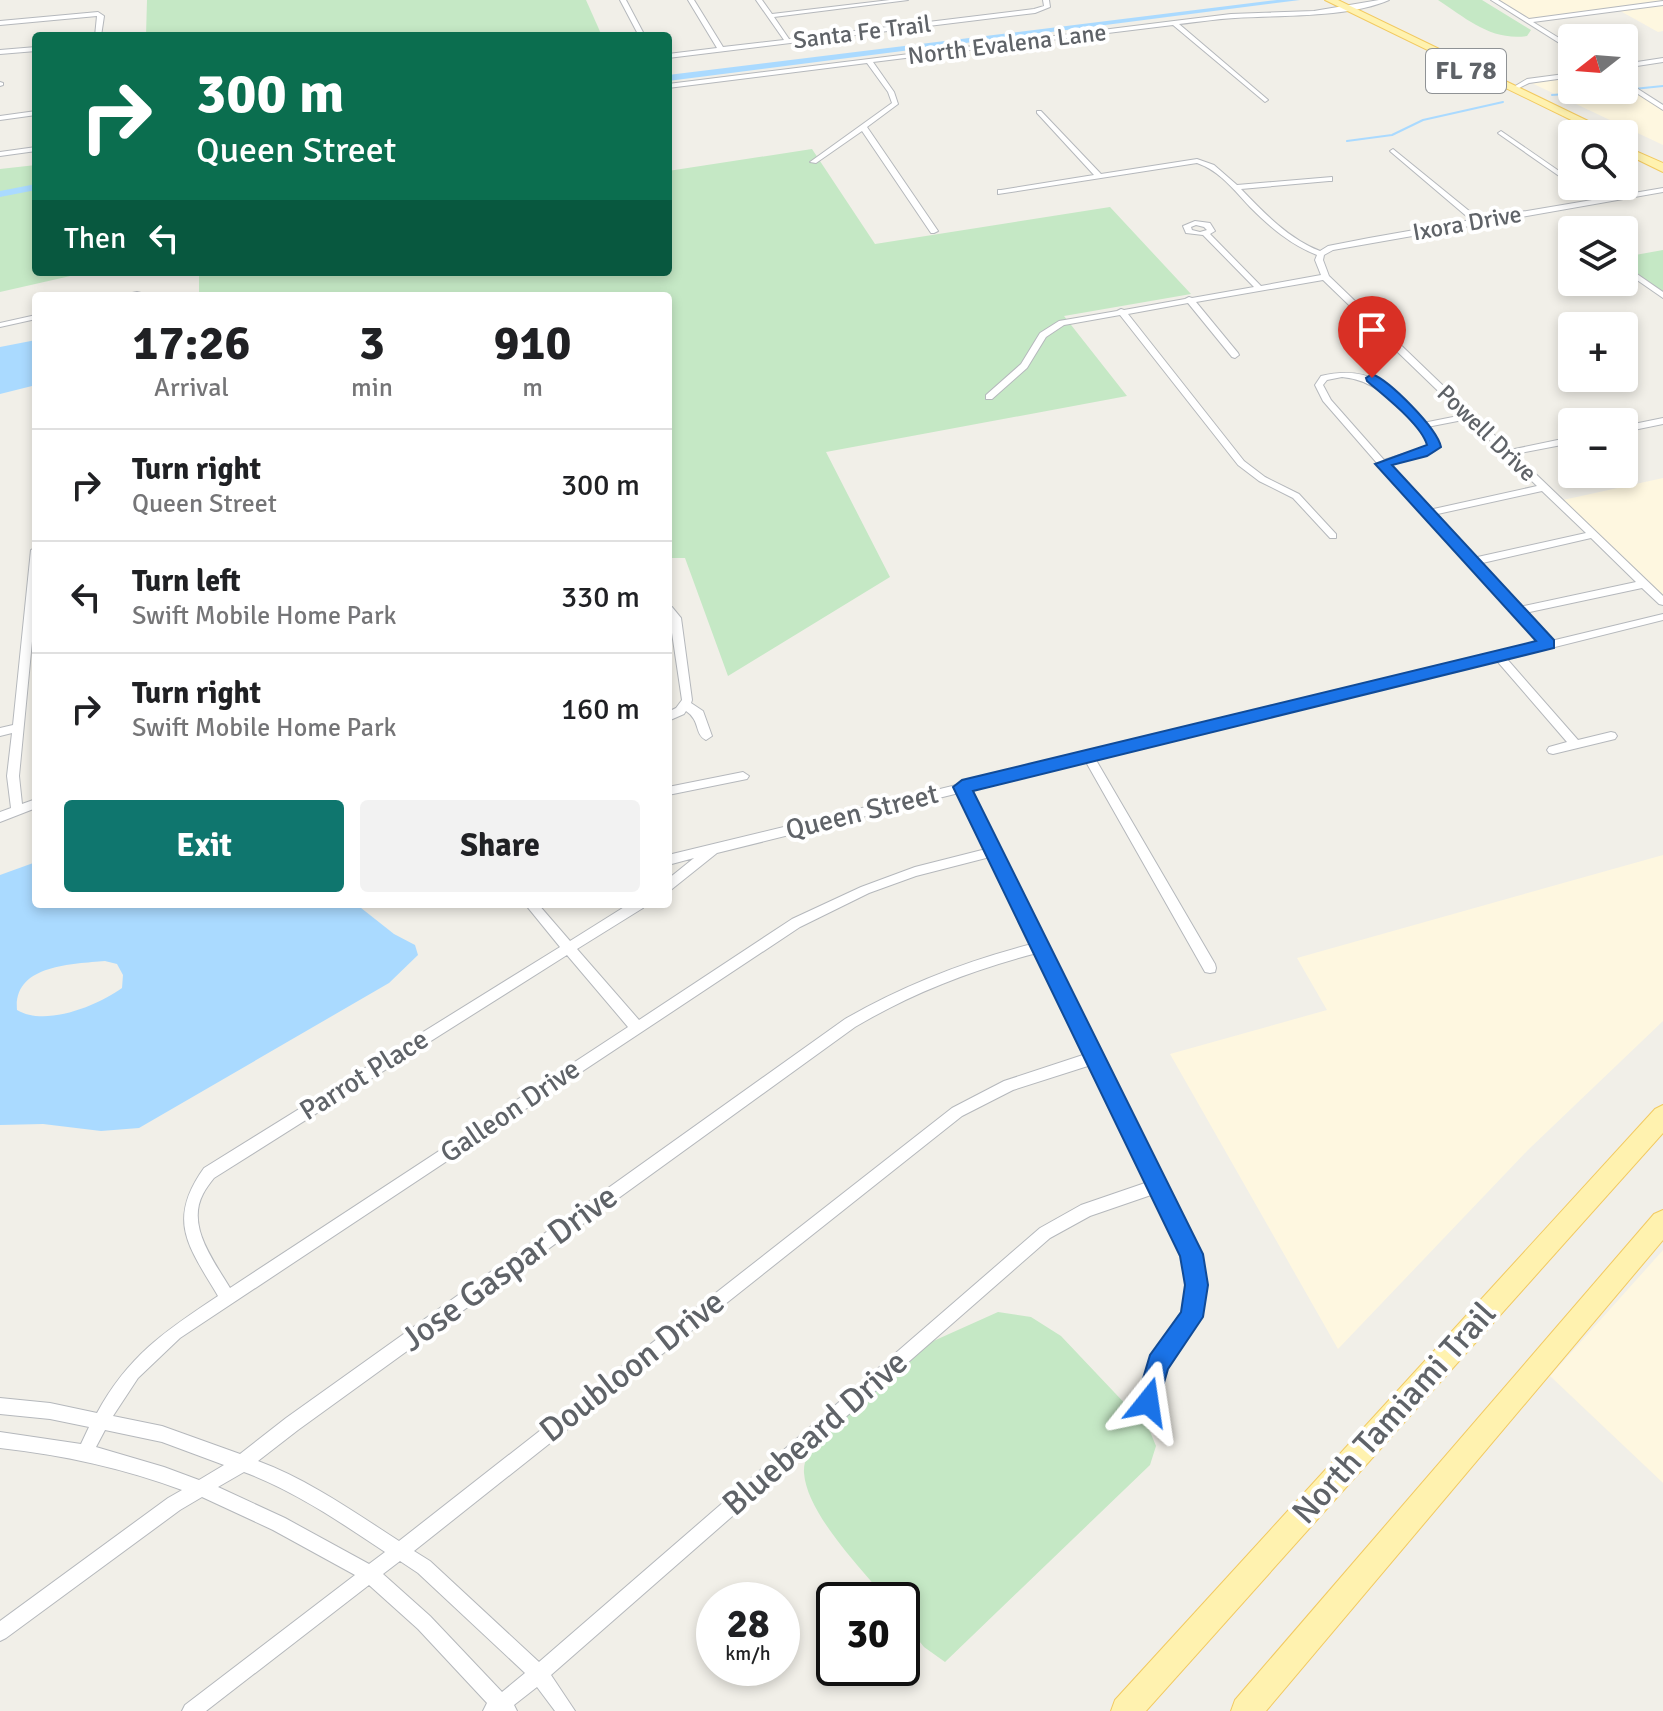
<!DOCTYPE html>
<html lang="en">
<head>
<meta charset="utf-8">
<style>
	body { margin:0; font-family:Signika,sans-serif; background:#f2f2f2; color:#202124; height:100vh; display:flex; flex-direction:column; font-size:30px; white-space:nowrap }
	* { box-sizing:border-box; margin:0 }
	p { font-size:26px; color:#757577 }
	.icon { flex:none; width:44px; height:44px; fill:none; stroke:currentColor; stroke-width:2; stroke-linecap:round; stroke-linejoin:round }
	.map { position:relative; flex:1; overflow:hidden }
	.sheet { position:absolute; left:32px; top:292px; width:640px; height:616px; display:flex; flex-direction:column; background:#fff; border-radius:8px; box-shadow:0 4px 12px #0003 }
	.sheet>* { flex:none }
	.top-card { position:absolute; left:32px; top:32px; width:640px; height:244px; border-radius:8px; box-shadow:0 4px 12px #0003; background:#0b6e4f; color:#fff; overflow:hidden }
	.needle { width:52px; rotate:253deg }
	.buttons { position:absolute; left:1558px; top:24px; display:grid; gap:16px }
	.buttons a { display:grid; place-items:center; width:80px; height:80px; border-radius:8px; background:#fff; box-shadow:0 4px 12px #0003; font-size:40px }
	.speed { position:absolute; left:696px; top:1582px; display:flex; gap:16px; font-size:40px; font-weight:700; text-align:center }
	.speed>* { display:grid; place-content:center; width:104px; height:104px; border-radius:50%; background:#fff; box-shadow:0 4px 12px #0003; line-height:1 }
	.speed small { font-size:20px; font-weight:400 }
	.speed .limit { border:4px solid #111; border-radius:12px; background:#fff; color:#111 }
	.pin { position:absolute; display:grid; place-items:center; width:68px; height:68px; color:#fff; margin:-82px -34px; border-radius:50% 50% 50% 0; rotate:-45deg; box-shadow:0 0 8px #0007 }
	.pin .icon { rotate:45deg }
	.me { position:absolute; width:88px; margin:-44px; rotate:15deg; stroke-linejoin:round; filter:drop-shadow(0 0 6px #0008) }
	.turn { display:flex; align-items:center; gap:28px; height:168px; padding:0 32px; font-size:36px }
	.turn .icon { width:104px; height:104px; stroke-width:2.5 }
	.turn b { display:block; font-size:56px; line-height:68px }
	.then { display:flex; align-items:center; height:76px; padding:0 32px; background:#0003; gap:16px; font-size:30px }
	.eta { display:flex; justify-content:space-evenly; align-items:center; height:136px; text-align:center }
	.eta b { font-size:48px; font-weight:700; line-height:56px }
	.cta { display:flex; gap:16px; margin-top:auto; padding:16px 32px }
	.cta a { flex:1; height:92px; border-radius:8px; background:#0f766e; color:#fff; font-size:32px; font-weight:700; line-height:92px; text-align:center }
	.cta a+a { background:#f2f2f2; color:#202124 }
	ul { padding:0; list-style:none }
	li { display:flex; align-items:center; gap:24px; height:112px; padding:0 32px; border-top:2px solid #e0e0e0 }
	li div { flex:1 }
	li b { display:block; font-size:30px }
	li em { font-style:normal }
	.map>svg:first-child { display:block }
</style>
</head>
<body>
<div class="map">
<svg width="1663" height="1711" viewBox="0 0 1663 1711">
	<rect width="100%" height="100%" fill="#f1efe8"/>
	<g fill="#fef7e0">
		<path d="M1494 0H1663V31L1658 32 1615 8 1527 20Z"/>
		<path d="M1572 72V90H1624V83L1663 108V145L1523 79Z"/>
		<path d="M1663 478V596L1563 500Z"/>
		<path d="M1663 855V1021L1528 1150 1338 1349 1170 1054 1327 1010 1297 958Z"/>
		<path d="M1663 1250V1483L1550 1376Z"/>
	</g>
	<g fill="#c5e8c5">
		<path d="M147 0H586L602 36H146Z"/>
		<path d="M1438 0H1482L1531 30 1527 36C1491 41 1467 19 1438 0Z"/>
		<path d="M812 149 875 244 1110 207 1191 294 1064 316 1127 396 826 452 890 577 728 676 685 558H668V296H199V272H668V171Z"/>
		<path d="M36 165V272H88L0 292V169Z"/>
		<path d="M1663 250V294L1624 265V257Z"/>
		<path d="M998 1312 1031 1317 1061 1336 1149 1429 1156 1446 1150 1465 945 1662 924 1647 902 1620V1600H887C861 1568 807 1514 804 1473 803 1460 811 1448 817 1438L920 1347Z"/>
	</g>
	<g fill="#aadaff" fill-rule="evenodd">
		<path d="M36 340V385L0 394V347Z"/>
		<path d="M36 862V904H356L394 934 415 945 418 955 389 983 139 1128 101 1131 43 1124 0 1125V875ZM105 961 117 964 123 975 122 988C97 1006 45 1027 17 1010 13 965 71 964 105 961Z"/>
	</g>
	<g fill="none" stroke-linecap="round" stroke-linejoin="round">
		<g stroke="#aadaff" stroke-width="2">
			<path d="M1624 90 1663 86"/>
			<path d="M1552 95 1619 90"/>
			<path d="M1347 141 1392 135 1423 120 1503 102"/>
		</g>
		<g fill="#aadaff" fill-rule="evenodd">
			<path d="M1277 0H1300L668 81V75Z"/>
			<path d="M36 184V190L0 197V191Z"/>
		</g>
		<g stroke="#b5b8bc" stroke-width="2">
			<g id="minor">
				<path d="M620 0H626L645 36H639Z"/>
				<path d="M688 0H694L723 47 784 40 756 0H762L772 14 890 0H908L774 17 789 39 1034 9 1044 6 1043 0H1049L1050 7 1035 13 668 58V54L717 48Z"/>
				<path d="M1379 0H1389C1348 18 1280 15 1235 18 1216 19 1198 22 1179 24L1267 99 1268 100 1265 102 1173 25 873 62 894 92 898 104 867 127 938 231 934 233H931L862 131 816 163 810 162 892 103 888 92 867 63 668 88V84L1174 21 1231 14 1314 11Z"/>
				<path d="M1491 0H1498L1529 19 1663 1V5L1533 22 1572 46V51Z"/>
				<path d="M98 12 104 16 101 36H95L97 16 0 25V21Z"/>
				<path d="M36 47V51L0 54V50Z"/>
				<path d="M1663 58V62L1624 68V64Z"/>
				<path d="M1572 73V77L1529 83 1515 90 1512 88 1527 79Z"/>
				<path d="M1624 80 1663 105V110L1624 85Z"/>
				<path d="M0 82 3 83V85L0 86Z"/>
				<path d="M36 111V115L0 120V116Z"/>
				<path d="M1037 111H1041L1101 174 1197 159 1214 165 1237 185 1332 177V181H1329L1241 189C1264 213 1289 239 1320 251L1328 246 1369 238 1471 220 1391 152 1390 151 1393 149 1479 219 1592 200 1572 186H1581L1599 199 1663 188V192L1333 250 1324 255 1323 260 1329 276 1510 450 1572 437V443L1515 454 1663 596V605L1659 604 1642 588 1525 613 1551 641 1663 614V620L1507 659 1578 740 1611 732 1615 733 1617 736 1615 739 1553 754 1549 753 1547 750 1549 747 1567 742 1497 661 1096 760 1215 964 1216 968 1215 972 1210 973 1205 972 1086 762 970 791 1198 1254 1205 1285 1200 1317 1165 1367 1154 1408 1148 1410 1142 1408 1140 1402 1152 1357 1185 1314 1189 1285 1184 1255 1154 1194 1090 1216 1050 1238 551 1675 575 1711H555L537 1687 514 1705 517 1711H483L487 1703 418 1629 369 1585 206 1711H182L185 1705 355 1575 273 1530 202 1497 180 1510 6 1638 0 1641V1621L168 1498 182 1490C123 1468 63 1455 0 1448V1432L81 1444 89 1427 50 1419 0 1414V1398L50 1403 97 1413C128 1356 165 1331 218 1296 189 1247 166 1221 204 1168L560 947 525 904H538L570 941 629 904H645L643 908 577 949 639 1020 792 919 861 887 915 867 986 849 959 793 717 853 672 889 668 891V879L694 858 668 865V855L1541 643 1423 516 1323 401 1315 385 1321 376C1371 364 1392 387 1423 423L1463 415 1323 280 1196 302 1238 353 1239 355 1235 358 1232 357 1188 303 1128 314 1244 461 1265 477 1299 494 1336 534V538H1330L1293 498 1259 481 1238 465 1120 315 1064 325 1046 337 1027 368 992 399H986V395L1021 364 1040 333 1059 321 1117 311 1121 309 1124 310 1185 299 1189 297 1192 298 1254 287 1203 235 1186 233 1183 226 1195 221 1210 223 1215 231 1210 234 1261 286 1321 275 1315 260 1317 255C1291 245 1270 227 1250 207 1234 190 1220 171 1197 163L998 194V190H1001L1094 175 1037 113ZM1196 225 1204 227 1207 230 1200 232 1192 230 1191 227ZM1342 377C1381 380 1403 412 1428 440L1429 446 1384 460 1331 400 1323 385 1327 380ZM1468 419 1537 486 1429 510 1388 465 1433 452 1437 449V439L1427 427ZM1542 491 1586 533 1473 558 1433 515ZM1591 538 1636 582 1519 607 1478 564ZM990 857 1032 944C966 961 904 985 845 1019L286 1418 240 1454 162 1426 113 1416 138 1378 180 1338 800 927 869 893 916 876ZM1037 953 1086 1054 1004 1081 952 1108 399 1541C354 1512 309 1480 258 1461L298 1430 855 1027C912 993 972 970 1037 953ZM567 955 628 1027 230 1288C214 1261 186 1226 203 1194 206 1188 210 1183 214 1178ZM1091 1065 1148 1182 1081 1205 1040 1228 539 1662 430 1561 414 1551 962 1116 1013 1090ZM105 1430 162 1442 224 1465 199 1480 164 1467 96 1447ZM244 1472C295 1491 340 1522 385 1552L369 1564 285 1518 218 1487ZM400 1561 418 1573 525 1673 502 1692 430 1616 383 1574Z"/>
				<path d="M1501 131 1572 180V185L1499 134 1498 133Z"/>
				<path d="M36 147V151L0 156V152Z"/>
				<path d="M1624 265 1663 292V298L1624 271Z"/>
				<path d="M137 292 153 296H118Z"/>
				<path d="M36 315V319L0 327V323Z"/>
				<path d="M1663 418V424L1624 432V426Z"/>
				<path d="M36 547V600L19 776 22 804 36 799V808L0 822V812L11 808 7 776 12 733 0 736V728L13 725 31 550Z"/>
				<path d="M668 606 672 607 681 618 692 700 691 703 703 711 712 736 706 740C694 734 701 721 686 711L684 714 668 721V712L676 708 682 700Z"/>
				<path d="M743 772 749 776 747 779 668 795V787Z"/>
			</g>
		</g>
		<g stroke="#f2c960" stroke-width="2">
			<g id="primary">
				<path d="M1325 0H1338L1615 134H1600Z"/>
				<path d="M1624 146 1663 163V172L1624 153Z"/>
				<path d="M1663 1105V1133L1146 1711H1111L1115 1700 1655 1109Z"/>
				<path d="M1663 1210V1240L1266 1711H1231L1235 1700 1654 1214Z"/>
			</g>
		</g>
		<use href="#minor" fill="#fff" fill-rule="evenodd"/>
		<use href="#primary" fill="#fff2af" fill-rule="evenodd"/>
	</g>
	<path fill="#1a73e8" stroke="#114b97" stroke-width="2" d="M1372 374C1390 381 1437 428 1441 447L1427 456 1392 465 1554 640V648L973 791 1203 1254 1208 1285 1203 1317 1168 1369 1156 1410 1148 1414 1139 1410 1136 1402 1150 1355 1181 1312 1185 1285 1180 1256 953 787 962 780 1536 641 1375 464 1427 445C1421 424 1384 396 1367 381L1366 378Z"/>
	<g text-anchor="middle" dominant-baseline="central" stroke-width="8" stroke-linejoin="round" paint-order="stroke">
		<g font-size="24" fill="#5f6368" stroke="#fff">
			<text transform="translate(862 32) rotate(-7)">Santa Fe Trail</text>
			<text transform="translate(1007 44) rotate(-7)">North Evalena Lane</text>
			<text transform="translate(1467 223) rotate(-10)">Ixora Drive</text>
			<text transform="translate(1487 433) rotate(44)">Powell Drive</text>
		</g>
		<rect fill="#fff" stroke="#8f9295" stroke-width="2" x="1426" y="49" width="80" height="44" rx="6"/>
		<g font-size="26" font-weight="bold" fill="#5f6368">
			<text x="1466" y="71">FL 78</text>
		</g>
		<g font-size="28" fill="#5f6368" stroke="#fff">
			<text transform="translate(862 812) rotate(-14)">Queen Street</text>
			<text transform="translate(364 1075) rotate(-32)">Parrot Place</text>
			<text transform="translate(510 1111) rotate(-34)">Galleon Drive</text>
		</g>
		<g font-size="34" fill="#5f6368" stroke="#fff">
			<text transform="translate(509 1268) rotate(-36)">Jose Gaspar Drive</text>
			<text transform="translate(632 1366) rotate(-38)">Doubloon Drive</text>
			<text transform="translate(1394 1413) rotate(-48)">North Tamiami Trail</text>
			<text transform="translate(815 1433) rotate(-41)">Bluebeard Drive</text>
		</g>
	</g>
</svg>
<div class="buttons">
<a><svg class="needle" viewBox="-14 -14 28 28"><path d="M0-13l5 13h-10z" fill="#e53935"/><path d="M0 13l5-13h-10z" fill="#757577"/></svg></a>
<a><svg class="icon" aria-label="search" viewBox="0 0 24 24"><circle cx="10" cy="10" r="6"/><path d="M15 15l6 6"/></svg></a>
<a><svg class="icon" aria-label="layers" viewBox="0 0 24 24"><path d="M12 4l9 5-9 5-9-5zM3 14l9 5 9-5"/></svg></a>
<a>+</a>
<a>−</a>
</div>
<div class="speed"><div>28<small>km/h</small></div><div class="limit">30</div></div>
<div class="pin" style="left:1372px;top:378px;background:#d93025"><svg class="icon" aria-label="arrive" viewBox="0 0 24 24"><path d="M6 21V4h12l-3 4 3 4H6"/></svg></div>
<svg class="me" style="left:1148px;top:1402px" viewBox="-20 -20 40 40"><path d="M0-17L14 15 0 8-14 15z" fill="#1a73e8" stroke="#fff" stroke-width="4"/></svg>
<div class="top-card">
<div class="turn"><svg class="icon" aria-label="right" viewBox="0 0 24 24"><path d="M7 20v-9h11M14 6l5 5-5 5"/></svg><div><b>300 m</b>Queen Street</div></div>
<div class="then">Then<svg class="icon" aria-label="left" viewBox="0 0 24 24"><path d="M17 20v-9H6M10 6l-5 5 5 5"/></svg></div>
</div>
<section class="sheet">
<div class="eta">
<div><b>17:26</b><p>Arrival</p></div>
<div><b>3</b><p>min</p></div>
<div><b>910</b><p>m</p></div>
</div>
<ul>
<li><svg class="icon" aria-label="right" viewBox="0 0 24 24"><path d="M7 20v-9h11M14 6l5 5-5 5"/></svg><div><b>Turn right</b><p>Queen Street</p></div><em>300 m</em></li>
<li><svg class="icon" aria-label="left" viewBox="0 0 24 24"><path d="M17 20v-9H6M10 6l-5 5 5 5"/></svg><div><b>Turn left</b><p>Swift Mobile Home Park</p></div><em>330 m</em></li>
<li><svg class="icon" aria-label="right" viewBox="0 0 24 24"><path d="M7 20v-9h11M14 6l5 5-5 5"/></svg><div><b>Turn right</b><p>Swift Mobile Home Park</p></div><em>160 m</em></li>
</ul>
<div class="cta"><a>Exit</a><a>Share</a></div>
</section>
</div>
</body>
</html>
